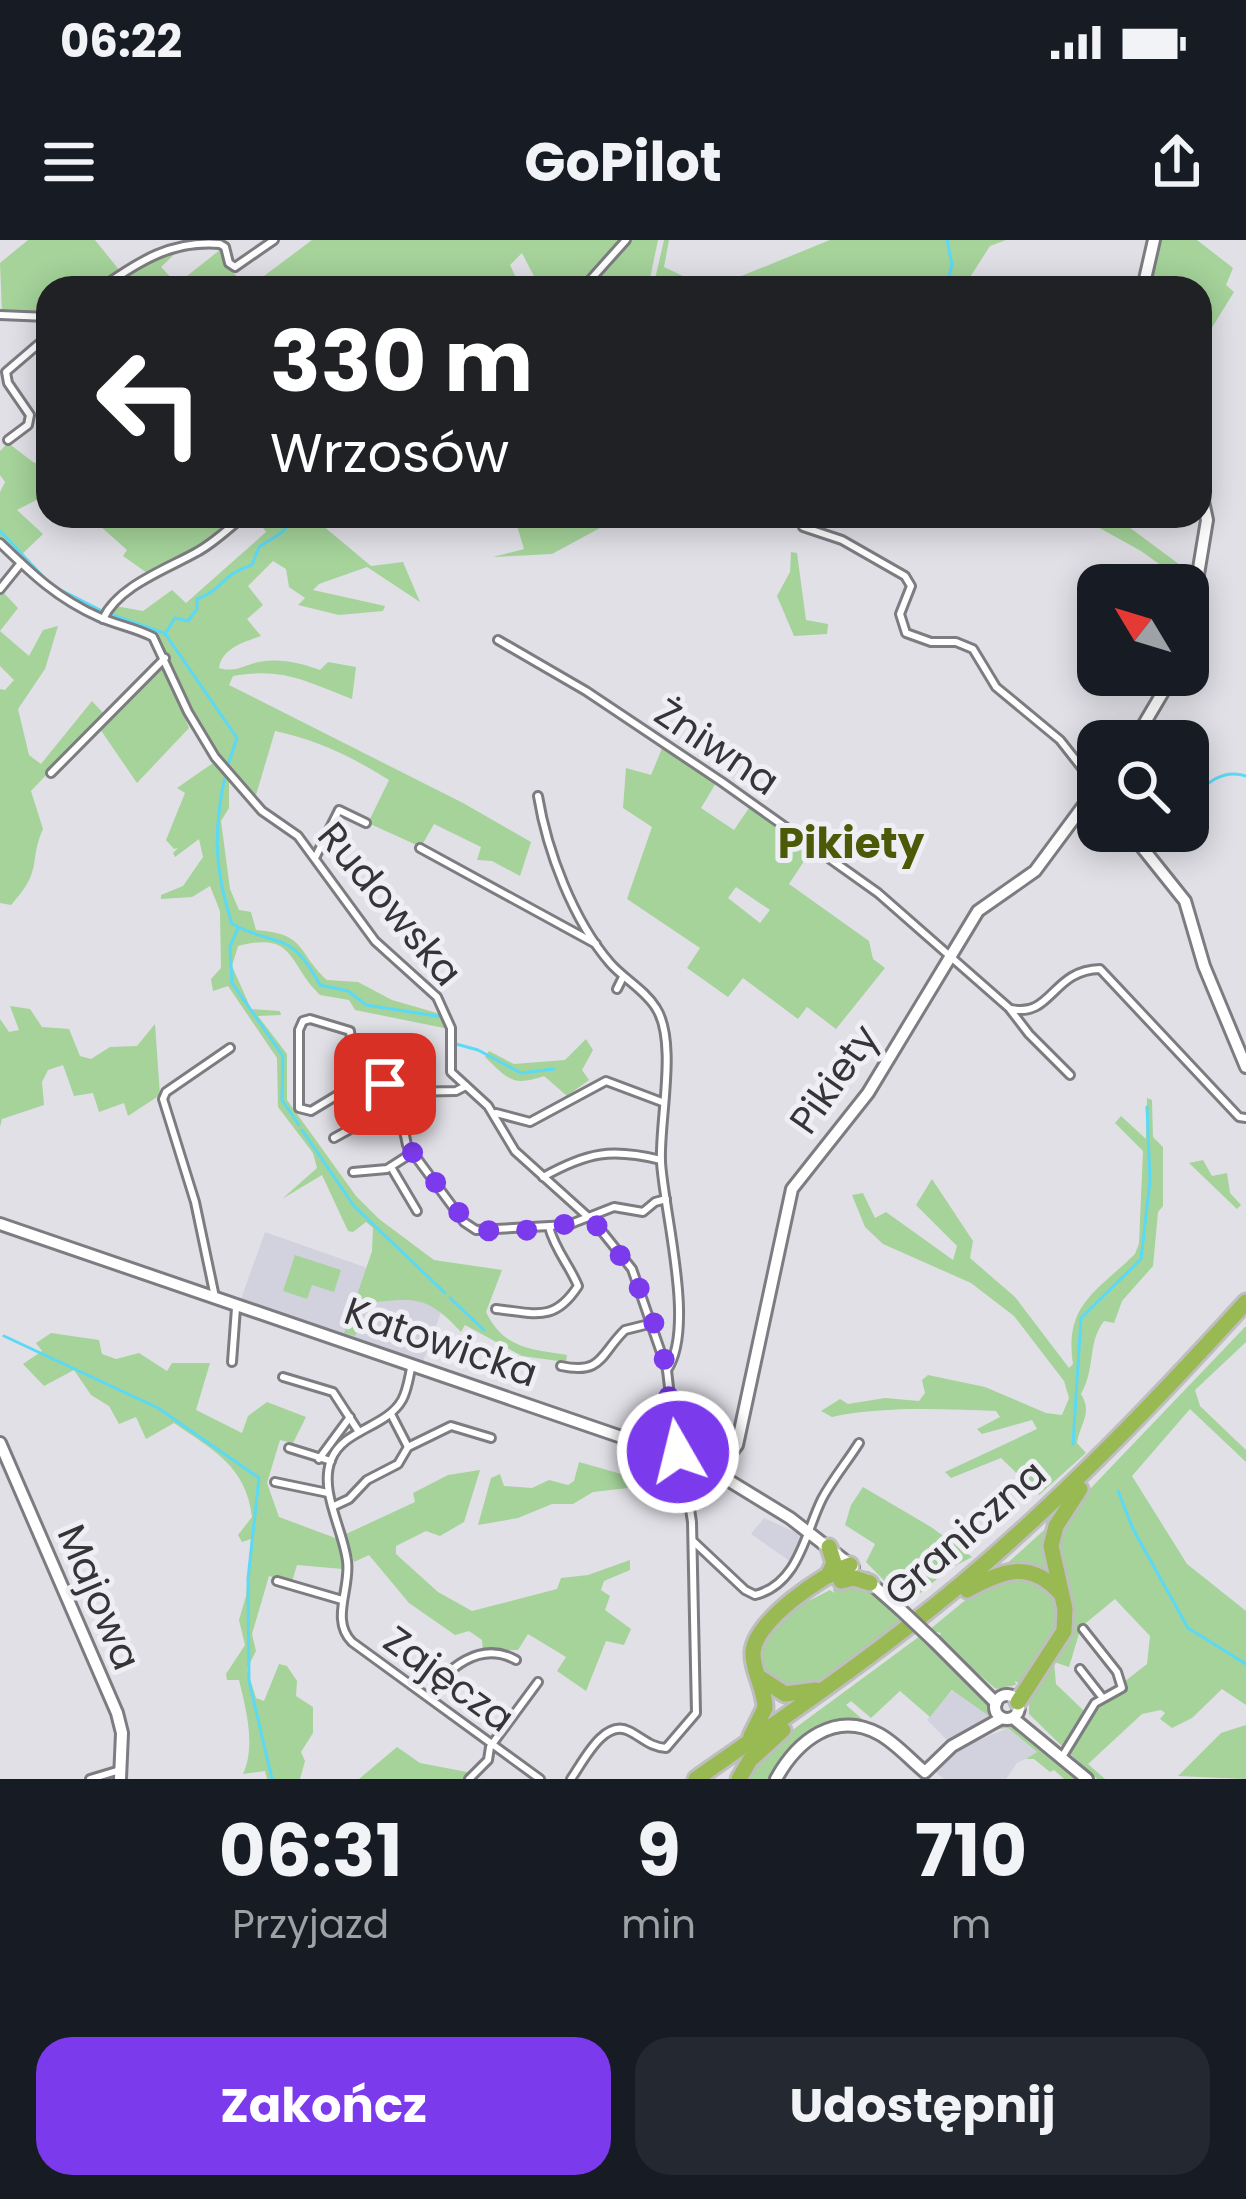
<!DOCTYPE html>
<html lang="pl">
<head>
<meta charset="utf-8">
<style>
	body { margin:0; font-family:Poppins,sans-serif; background:#242831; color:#f1f3f6; height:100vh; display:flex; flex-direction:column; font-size:45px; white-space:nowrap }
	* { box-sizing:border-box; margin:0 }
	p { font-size:39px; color:#9ea1a6 }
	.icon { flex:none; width:66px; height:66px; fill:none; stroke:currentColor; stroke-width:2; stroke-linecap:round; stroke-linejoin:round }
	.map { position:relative; height:1539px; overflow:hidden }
	.drawer { display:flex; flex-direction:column; background:#171b24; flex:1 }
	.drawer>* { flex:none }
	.hud { position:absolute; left:36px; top:36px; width:1176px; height:252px; border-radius:36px; box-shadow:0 6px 30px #0003; background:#202124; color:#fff; overflow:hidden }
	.needle { width:78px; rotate:308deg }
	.buttons { position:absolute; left:1077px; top:324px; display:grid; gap:24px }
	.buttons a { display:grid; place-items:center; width:132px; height:132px; border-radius:24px; background:#171b24; box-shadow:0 6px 30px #0003; font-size:60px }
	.pin { position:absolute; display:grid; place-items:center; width:102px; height:102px; color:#fff; margin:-51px; border-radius:24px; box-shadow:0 6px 18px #0006 }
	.me { position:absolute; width:132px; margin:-66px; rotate:352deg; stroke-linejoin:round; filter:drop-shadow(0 0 9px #0008) }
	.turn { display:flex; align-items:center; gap:42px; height:252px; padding:0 36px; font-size:54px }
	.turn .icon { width:156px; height:156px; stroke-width:2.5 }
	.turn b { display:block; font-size:84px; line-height:102px }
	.eta { display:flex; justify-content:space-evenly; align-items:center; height:204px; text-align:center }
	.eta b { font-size:72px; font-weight:700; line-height:84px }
	.cta { display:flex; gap:24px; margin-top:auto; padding:24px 36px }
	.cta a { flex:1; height:138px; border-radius:36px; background:#7c3aed; color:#fff; font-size:48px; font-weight:700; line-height:138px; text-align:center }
	.cta a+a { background:#242831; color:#f1f3f6 }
	.status { display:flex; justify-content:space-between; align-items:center; height:84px; padding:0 60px; background:#171b24; direction:ltr }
	.status svg { height:33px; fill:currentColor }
	header { display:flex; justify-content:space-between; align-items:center; height:156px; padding:0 36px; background:#171b24; font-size:54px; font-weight:700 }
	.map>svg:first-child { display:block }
</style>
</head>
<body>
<div class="status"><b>06:22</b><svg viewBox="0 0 49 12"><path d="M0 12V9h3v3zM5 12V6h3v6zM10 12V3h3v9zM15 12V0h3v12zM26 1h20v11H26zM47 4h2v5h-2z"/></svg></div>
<header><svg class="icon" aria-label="menu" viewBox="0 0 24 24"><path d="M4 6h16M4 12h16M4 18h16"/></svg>GoPilot<svg class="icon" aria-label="share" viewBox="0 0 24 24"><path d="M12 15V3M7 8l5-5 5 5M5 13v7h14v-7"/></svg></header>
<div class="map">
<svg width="1246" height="1539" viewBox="0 0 1246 1539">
	<rect width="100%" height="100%" fill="#e1e0e7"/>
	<g fill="#d2d2df">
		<path d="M265 992 447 1056 423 1122 241 1059Z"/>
		<path d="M764 1278 804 1296 791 1322 751 1294Z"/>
		<path d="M953 1450 989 1476 951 1504 927 1480Z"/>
		<path d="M1008 1488 1038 1513 1017 1523 1006 1539H944L934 1531 956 1509Z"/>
	</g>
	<g fill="#a5d39a" fill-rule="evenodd">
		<path d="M28 0H95L120 31 96 48H48V74L2 72 0 23Z"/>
		<path d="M312 0H622L577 48H540L522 13 510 25 521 48H248Z"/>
		<path d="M629 0H658L648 48H587Z"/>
		<path d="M664 0H669L664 27 708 48H653Z"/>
		<path d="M830 0H1006L990 6 963 48H712Z"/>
		<path d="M1157 0H1197L1233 28 1226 45 1234 52 1200 107V48H1146Z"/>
		<path d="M180 9 161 27 177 44 221 9 226 22 245 48H229L228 40 216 48H107L144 21Z"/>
		<path d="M8 203 33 222 48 228V254L17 270 43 294 19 317 0 299V252L5 242 0 235V211Z"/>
		<path d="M89 276H239L199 308 168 321 150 335 123 316 127 310Z"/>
		<path d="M254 276H337L322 285 371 326 403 322 420 362 367 327 319 344 313 350 385 366 383 371 339 375 298 365 305 358 289 347 286 329 273 321 248 346 263 365 247 379 261 396C244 402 222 408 219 428 235 433 243 425 259 422 280 418 300 423 320 430L328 422 356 427 352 459C307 442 283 427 233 436L229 445 463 563 531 602 520 636 492 621 477 620 481 607 434 584 421 607 368 583 389 540C352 517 318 500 275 491L256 555 225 523 194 476 155 395 136 384 108 376 115 366 143 371 172 350 186 363 266 292Z"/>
		<path d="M514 276H622L552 314 493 317 524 309Z"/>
		<path d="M1089 276H1114L1195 336 1193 348 1141 311 1087 281Z"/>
		<path d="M791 312 797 313 806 380 828 384 827 394 794 396 777 356 790 332Z"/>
		<path d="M2 351 18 368 0 391 29 416 43 390 58 386 45 429 18 469 29 515 41 524 92 461 104 474 31 551 43 589C28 623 44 629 11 665L0 663V449L5 450 14 440 0 426V353Z"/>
		<path d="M164 423 189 488 137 543 100 489Z"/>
		<path d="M663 506 716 543 701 568 734 590 751 565 812 609 789 644 869 701 873 719 885 728 836 789 807 767 798 779 743 738 728 757 687 728 700 708 627 659 652 587 623 568 626 528 651 535ZM736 647 770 670 760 683 728 658Z"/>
		<path d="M216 521 229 539V568L221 581 230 649 239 670 251 672 256 690C308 694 296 712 327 740L358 742 392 760 444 775V788L355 770 349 760 320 755C287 723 296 691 238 706L232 726 251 769 280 771 281 775 258 776 287 814V860L356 956 379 979 434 1020 502 1030 486 1072C504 1109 530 1109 567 1115L566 1122 522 1116 465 1085 461 1092C427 1055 415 1058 368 1063L355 1096 344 1093 372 1011 373 988 366 982 353 992 348 991 322 935 282 959 317 928 313 913 278 867 277 818 228 746 213 751 211 739 221 728 220 671 210 646 192 657 161 659V655L183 646 203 617 199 599 175 617 173 613 178 608 174 609 166 600 185 553 177 548Z"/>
		<path d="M10 766 30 769 42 787 69 789 80 816 91 819 110 807 137 806 155 784 160 855 128 876 124 863 99 872 93 853 74 856 63 825 48 830 42 842 44 865 2 879 0 887V779L9 792 19 790Z"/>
		<path d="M586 799 593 810 582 830 589 840 567 856 544 836C512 847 508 839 485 817L489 811 514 824 565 820Z"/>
		<path d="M1147 858 1152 860 1153 897 1163 907V966L1158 972 1153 1026 1122 1061 1114 1083 1104 1081C1087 1103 1096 1128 1081 1154 1093 1173 1080 1183 1077 1203L1086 1213 1039 1255 1001 1218 951 1238 945 1232 1037 1189 1032 1180 982 1194 977 1189 1000 1177 996 1171C943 1169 882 1166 832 1177L821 1171 840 1159 848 1164 885 1158 919 1161 925 1153 922 1140 928 1135 985 1147 1046 1173 1062 1175 1069 1158 1064 1141 1014 1076 971 1043 883 1004 865 987 852 955 863 953 875 978 886 972 953 1020 957 1006 916 965 932 939 973 1001 970 1018 1015 1057 1069 1128 1073 1124C1064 1065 1096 1052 1135 1014L1139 1003 1143 911 1115 883 1121 876 1146 899Z"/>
		<path d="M1203 920 1212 936 1227 933 1230 953 1241 965 1237 969 1189 923Z"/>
		<path d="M295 1015 341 1030 334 1052 312 1045 307 1059 283 1051Z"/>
		<path d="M1246 1086V1102L1195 1150 1200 1166 1246 1210V1222L1190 1169 1132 1236 1187 1324 1246 1371V1465L1222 1449 1192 1478 1172 1488 1160 1479 1165 1473 1161 1470 1142 1474 1088 1524 1105 1539H1097L1068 1512 1099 1464 1122 1452 1124 1442 1147 1424 1150 1396 1115 1359 1081 1387 1069 1427 1054 1422 1056 1444 1086 1473 1065 1509 1029 1474V1452L1066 1401 1055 1315 1068 1272Z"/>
		<path d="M51 1093 99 1100 102 1114 116 1119 139 1113 167 1131 172 1123H210L196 1170 242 1193 248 1176 267 1162 306 1177 293 1203 280 1200 267 1243 279 1277 338 1299 343 1329 297 1325 292 1342 269 1336 252 1394 256 1411 247 1429 256 1458 264 1461 279 1424 287 1426 297 1441 296 1456 313 1467V1493L301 1512 305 1521 300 1539H267L265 1531 243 1534C256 1506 246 1469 239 1440H227L226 1434 245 1405 239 1380 246 1356 251 1299 242 1302 238 1295 252 1277C246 1226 213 1210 174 1183L146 1199 136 1177 119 1184 109 1166 91 1155 74 1130 44 1146 23 1124 42 1111 36 1103Z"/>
		<path d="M579 1222 646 1241 645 1246 593 1252 573 1264H552L518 1278 478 1285 491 1238 500 1234 504 1246 532 1248 549 1240 568 1245 574 1241Z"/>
		<path d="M480 1230 464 1282 440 1296 426 1291 396 1306V1314L438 1352 472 1371 557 1349 561 1338 588 1335 630 1320V1330L604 1341 601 1350 610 1356 605 1370 631 1389 624 1405 606 1401 586 1451 557 1431 566 1417 528 1394 518 1410 483 1411 482 1400 469 1391 455 1395 409 1363 369 1315 354 1322 346 1294 415 1262 413 1253 448 1235Z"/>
		<path d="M863 1247 931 1287 972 1317 949 1329 907 1364 866 1322 875 1304 845 1285 851 1265Z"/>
		<path d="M1054 1281 1055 1343 1001 1329Z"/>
		<path d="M1031 1336C1038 1342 1050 1349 1055 1356 1076 1387 1037 1422 1019 1443L1015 1441 1016 1445 996 1449 942 1403 948 1405 939 1398 941 1393 929 1390 985 1344Z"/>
		<path d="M863 1342 905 1381 820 1445 780 1450 764 1438 757 1411 781 1375 830 1350 834 1353 833 1349 845 1343Z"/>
		<path d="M920 1396 989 1461V1476L952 1450 930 1477 900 1451 871 1478 851 1461 846 1465 869 1485C817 1485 799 1490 774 1539H743L764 1511Z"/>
		<path d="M1014 1482 1079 1539H1064L1054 1530 1050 1532 1034 1519H1026L1037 1512 1008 1488 999 1489 1000 1483Z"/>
		<path d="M1246 1485V1539L1178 1536 1221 1493Z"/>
		<path d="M397 1507 420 1523 472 1533 465 1539H359Z"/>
	</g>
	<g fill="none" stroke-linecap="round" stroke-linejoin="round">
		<g stroke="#5bd9f5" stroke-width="3">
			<path d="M946 48 952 25 947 0"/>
			<path d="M0 291 51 345 104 372 164 393"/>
			<path d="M165 394 175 378 188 381 197 369V359C225 349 220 335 252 325L259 307 281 293 296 276"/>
			<path d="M166 395 237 498 227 528"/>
			<path d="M226 532C213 589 214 628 232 684 280 709 290 689 320 745L348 751 366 765 442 777"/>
			<path d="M1188 565 1195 563C1201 542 1225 529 1246 536"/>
			<path d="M1130 603V602"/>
			<path d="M238 688 230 707 232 743 283 816 282 860 299 885"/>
			<path d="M456 804 478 810 521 833 554 829"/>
			<path d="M302 890 354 966 445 1053"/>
			<path d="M450 1058 484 1090"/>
			<path d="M4 1096 158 1168 259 1238 248 1339 249 1441 272 1539"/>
			<path d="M1073 1204 1081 1078 1141 1019 1150 941 1147 867"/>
			<path d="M1118 1251 1133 1289 1188 1388 1246 1424"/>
		</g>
		<g stroke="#7c7c81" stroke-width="12">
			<g id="street">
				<path d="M101 48C139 21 172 0 220 4L225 7 229 23 235 27 274 0"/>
				<path d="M583 48 626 0"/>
				<path d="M0 75 48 77"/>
				<path d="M8 200 28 185 30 175 8 143 6 132 48 96"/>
				<path d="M803 287 842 300 905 336 911 346 900 374 906 393 931 402H956L973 409 996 447 1060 500 1097 547"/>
				<path d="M0 303C32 334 58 359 99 377 117 385 136 388 153 397L188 472 215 517 262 571 298 596 375 701 437 757 451 788V832L488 866 515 911 596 984 632 1029 667 1130 671 1165 667 1190"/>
				<path d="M0 349 21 323"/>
				<path d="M103 379C118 346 167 329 197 312 214 303 229 288 244 276"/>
				<path d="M498 400 586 451 722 542 878 653 1009 768 1029 794 1070 835"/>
				<path d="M51 533 165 418"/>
				<path d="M538 556C547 611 573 680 610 723 624 739 645 750 656 768 678 802 659 881 661 922 664 973 696 1088 667 1130"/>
				<path d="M420 608 596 704"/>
				<path d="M315 618 339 570 366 583"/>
				<path d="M617 749 623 737"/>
				<path d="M1011 769C1052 778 1052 730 1100 729L1239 877 1246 878"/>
				<path d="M356 843 350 791 310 779 303 781 299 790V868L311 871 359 842H383L398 863 407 905 464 982 476 990 568 985 614 967 643 972 655 962 666 959"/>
				<path d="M399 852 456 851 466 846"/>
				<path d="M496 873 530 882 606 841 662 862"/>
				<path d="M334 898 372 877 399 873"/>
				<path d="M391 927 417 971"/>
				<path d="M353 932 387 929 412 913"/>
				<path d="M543 937C588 912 611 908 661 920"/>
				<path d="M215 1057 195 962 163 859 166 852 230 808"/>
				<path d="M496 1069C535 1073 554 1083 578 1046 570 1026 555 1010 549 987"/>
				<path d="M232 1122 236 1068"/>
				<path d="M412 1124C409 1136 408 1149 402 1160 386 1188 343 1189 331 1220 319 1251 343 1289 347 1321 351 1348 330 1380 352 1402L540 1539"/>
				<path d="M561 1126C603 1135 600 1114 625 1090L653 1083"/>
				<path d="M283 1137 333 1152 359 1192"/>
				<path d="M391 1174 408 1207"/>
				<path d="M289 1208 331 1221"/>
				<path d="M319 1219 350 1177"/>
				<path d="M275 1242 328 1253"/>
				<path d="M334 1266 349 1259 367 1240 398 1224 408 1207 451 1186 491 1198"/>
				<path d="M693 1301 745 1350 755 1355C799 1344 805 1293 822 1259 832 1240 847 1222 859 1203"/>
				<path d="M277 1341 342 1360"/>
				<path d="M1080 1429 1102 1457"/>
				<path d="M429 1457C447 1428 480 1400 516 1420"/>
				<path d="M1062 1517 1095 1463 1122 1448 1117 1432 1083 1389"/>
				<path d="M90 1539 120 1530"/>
				<path d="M469 1539 488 1520 490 1507 538 1442"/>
				<path d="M571 1539C583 1522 604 1478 629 1491 643 1498 650 1507 666 1508L696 1473 692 1282 683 1224"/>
			</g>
		</g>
		<g stroke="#7c7c81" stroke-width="16">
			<g id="secondary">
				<path d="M1143 48 1154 0"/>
				<path d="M1188 395 1207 280 1200 247"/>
				<path d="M1134 501 1173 435"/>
				<path d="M1129 591 1185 661 1204 726 1246 827"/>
				<path d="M0 984 639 1203 653 1204 681 1221 723 1237 790 1278 853 1327"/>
				<path d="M641 1199 652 1198 664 1189 672 1194 675 1208C688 1221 702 1219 718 1214L726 1219"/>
				<path d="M0 1203 117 1473 122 1493 120 1539"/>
				<path d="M726 1219 737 1205 792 949 868 853 978 671 1035 631 1098 546"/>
				<path d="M866 1339 900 1369"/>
				<path d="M934 1401 996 1463"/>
				<circle cx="1007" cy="1467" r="12"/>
				<path d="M1013 1478 1087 1539"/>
				<path d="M776 1539C797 1501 835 1470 879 1494 896 1503 910 1520 925 1532L952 1506 1002 1478"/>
			</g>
		</g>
		<g stroke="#bebebf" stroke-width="21">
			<g id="highway">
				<path d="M828 1336 834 1323 829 1307"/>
				<path d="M841 1341 854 1338 870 1343"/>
				<path d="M967 1350C1002 1331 1030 1319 1060 1353"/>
				<path d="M762 1439 785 1454 816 1450"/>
				<path d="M1018 1462 1064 1391 1065 1369 1051 1306 1056 1286 1080 1249"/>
				<path d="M751 1496 765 1468C765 1448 752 1431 753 1412 755 1381 823 1334 850 1325"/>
				<path d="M696 1539C786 1476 876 1415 961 1344 1063 1258 1156 1161 1246 1062"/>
				<path d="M739 1539 750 1520 783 1490"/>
			</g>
		</g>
		<use href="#street" stroke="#fff" stroke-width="6"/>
		<use href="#secondary" stroke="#fff" stroke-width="10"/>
		<use href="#highway" stroke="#99b953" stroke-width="15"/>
		<g stroke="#7c7c81" stroke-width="16" stroke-linecap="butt">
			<path id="secondary-bridge" d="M900 1369 934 1401"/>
		</g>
		<use href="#secondary-bridge" stroke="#fff" stroke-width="10"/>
	</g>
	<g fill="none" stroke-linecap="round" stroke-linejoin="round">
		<path stroke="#7c3aed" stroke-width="21" stroke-dasharray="0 37.8" d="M385 844 398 863 406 904 470 987C496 997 563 988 589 977 631 1021 656 1073 667 1133 672 1161 663 1190 678 1212"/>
	</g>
	<g text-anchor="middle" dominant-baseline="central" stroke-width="10" stroke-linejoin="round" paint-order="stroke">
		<g font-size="39" fill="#353537" stroke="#eeeef4">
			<text transform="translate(717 507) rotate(34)">Żniwna</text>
			<text transform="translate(390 664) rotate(50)">Rudowska</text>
			<text transform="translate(834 839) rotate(-55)">Pikiety</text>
			<text transform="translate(441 1102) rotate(19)">Katowicka</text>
			<text transform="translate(965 1293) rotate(-41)">Graniczna</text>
			<text transform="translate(99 1357) rotate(67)">Majowa</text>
			<text transform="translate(449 1439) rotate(36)">Zajęcza</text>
		</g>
		<g font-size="42" font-weight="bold" fill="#4c5a07" stroke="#eeeef4">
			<text x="851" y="603">Pikiety</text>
		</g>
	</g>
</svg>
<div class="buttons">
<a><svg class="needle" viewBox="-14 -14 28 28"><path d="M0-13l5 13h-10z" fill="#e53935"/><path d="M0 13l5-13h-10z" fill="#9ea1a6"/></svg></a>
<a><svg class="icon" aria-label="search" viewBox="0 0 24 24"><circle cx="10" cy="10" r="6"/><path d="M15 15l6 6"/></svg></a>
</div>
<div class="pin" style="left:385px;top:844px;background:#d93025"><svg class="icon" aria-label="arrive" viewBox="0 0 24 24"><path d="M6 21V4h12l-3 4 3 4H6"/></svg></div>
<svg class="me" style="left:678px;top:1212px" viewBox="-20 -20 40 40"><circle r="17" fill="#7c3aed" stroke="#fff" stroke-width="3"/><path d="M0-11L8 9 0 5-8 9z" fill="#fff"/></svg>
<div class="hud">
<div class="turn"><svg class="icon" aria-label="left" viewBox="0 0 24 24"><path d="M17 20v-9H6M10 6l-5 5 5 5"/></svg><div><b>330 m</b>Wrzosów</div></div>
</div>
</div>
<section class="drawer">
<div class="eta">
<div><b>06:31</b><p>Przyjazd</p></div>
<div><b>9</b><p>min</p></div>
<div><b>710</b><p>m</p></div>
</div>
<div class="cta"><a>Zakończ</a><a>Udostępnij</a></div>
</section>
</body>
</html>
